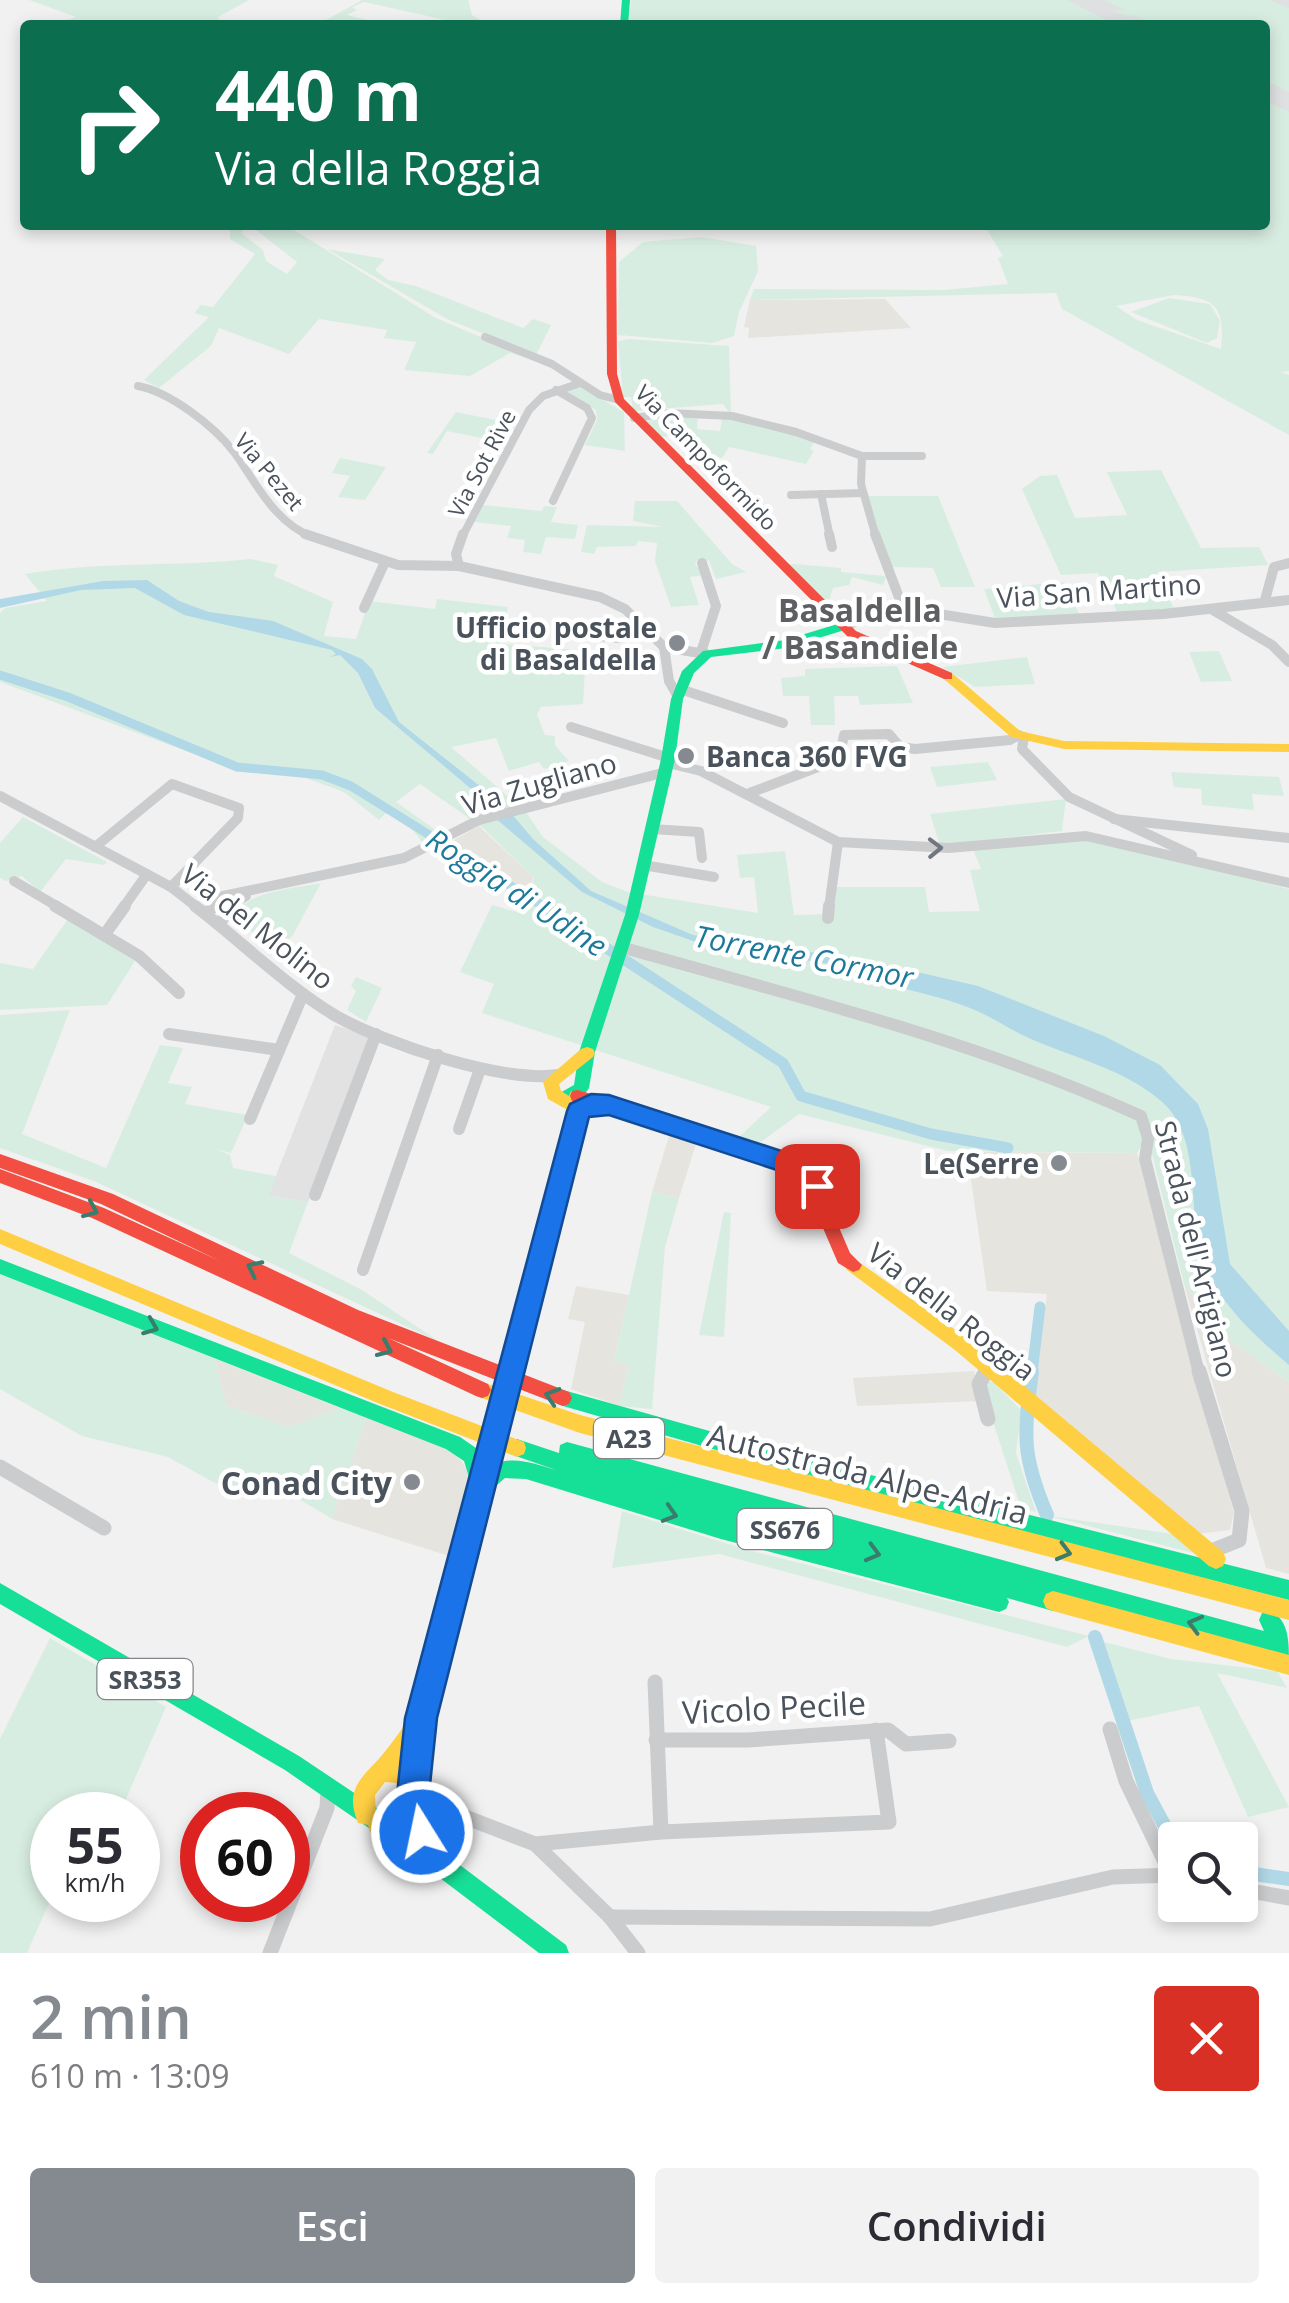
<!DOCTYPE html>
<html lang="it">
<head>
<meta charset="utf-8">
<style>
	body { margin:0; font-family:"Open Sans",sans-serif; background:#f2f2f3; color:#2b2b33; height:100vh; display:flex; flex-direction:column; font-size:38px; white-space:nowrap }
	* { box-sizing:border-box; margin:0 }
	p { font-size:32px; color:#7c7c81 }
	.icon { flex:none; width:55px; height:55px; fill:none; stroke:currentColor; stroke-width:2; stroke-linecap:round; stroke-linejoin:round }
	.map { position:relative; height:1953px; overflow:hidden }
	.drawer { display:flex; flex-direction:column; background:#fff; flex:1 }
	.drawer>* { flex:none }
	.hud { position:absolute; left:20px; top:20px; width:1250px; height:210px; border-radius:10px; box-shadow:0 5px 15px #0003; background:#0b6e4f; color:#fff; overflow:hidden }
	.tools { position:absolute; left:1158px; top:1822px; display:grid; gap:20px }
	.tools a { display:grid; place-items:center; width:100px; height:100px; border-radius:10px; background:#fff; box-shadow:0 5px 15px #0003; font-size:50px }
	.speed { position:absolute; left:30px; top:1792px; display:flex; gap:20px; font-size:50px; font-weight:700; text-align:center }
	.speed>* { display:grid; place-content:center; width:130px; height:130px; border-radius:50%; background:#fff; box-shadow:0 5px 15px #0003; line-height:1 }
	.speed small { font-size:25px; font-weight:400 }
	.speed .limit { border:15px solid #d22; background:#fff; color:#111 }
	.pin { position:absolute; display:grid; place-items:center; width:85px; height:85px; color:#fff; margin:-42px; border-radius:20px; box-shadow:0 5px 15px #0006 }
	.me { position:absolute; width:110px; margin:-55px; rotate:350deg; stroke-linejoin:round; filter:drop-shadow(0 0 8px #0008) }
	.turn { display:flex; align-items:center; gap:35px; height:210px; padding:0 30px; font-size:45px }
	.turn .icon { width:130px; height:130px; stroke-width:2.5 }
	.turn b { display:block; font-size:70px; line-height:85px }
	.round { display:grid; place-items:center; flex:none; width:105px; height:105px; border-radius:10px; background:#f2f2f3 }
	.headline { display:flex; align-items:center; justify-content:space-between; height:170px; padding:0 30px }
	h1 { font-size:60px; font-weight:600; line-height:75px; color:#848a90 }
	.action { display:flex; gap:20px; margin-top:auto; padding:20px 30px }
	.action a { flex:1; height:115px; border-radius:10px; background:#848a90; color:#fff; font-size:40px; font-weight:600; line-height:115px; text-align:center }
	.action a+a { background:#f2f2f3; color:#2b2b33 }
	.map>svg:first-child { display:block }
</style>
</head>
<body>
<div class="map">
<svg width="1289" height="1953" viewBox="0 0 1289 1953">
	<rect width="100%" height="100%" fill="#f1f1f1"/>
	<g fill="#e5e4df">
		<path d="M885 299 911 328 748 338 749 328 744 327 750 300Z"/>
		<path d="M479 826 533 877 528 895 443 846Z"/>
		<path d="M670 1133 697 1141 679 1198 652 1192Z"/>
		<path d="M967 1152 1137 1153 1234 1513 1230 1530 1198 1534 1034 1402 1047 1294 987 1291Z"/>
		<path d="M1184 1284 1228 1339 1289 1382V1574L1266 1568Z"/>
		<path d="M576 1286 629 1295 614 1361 628 1364 620 1406 571 1389 585 1322 568 1319Z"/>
		<path d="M215 1359 340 1408 288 1427 226 1405Z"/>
		<path d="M974 1371 980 1401 857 1406 853 1378Z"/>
		<path d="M367 1416 450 1447 470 1473 449 1556 332 1519Z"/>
	</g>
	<path fill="#e3e2e2" d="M335 1025 371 1037 308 1202 268 1196Z"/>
	<path fill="#dfe0e2" d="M1057 0H1289V117L1265 105V25H1107Z"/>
	<g fill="#d8ede1" fill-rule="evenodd">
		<path d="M29 0H249L218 17 221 25H53L76 17Z"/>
		<path d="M362 0H468L472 15 488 25H468L364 2 352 7 357 10 347 15 388 25H317Z"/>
		<path d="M631 0H1067L1116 25H640L629 20Z"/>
		<path d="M1105 0H1269L1289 8V92L1265 80V25H1155L1130 13 1133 17 1113 11 1125 10Z"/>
		<path d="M1265 100 1289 112V371L1281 372 1289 375V435L1062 309 1056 293 750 300 754 289 944 290 1008 284 998 258 1003 256 984 225H1265ZM1174 295C1217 297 1225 308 1221 349L1137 320 1116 306Z"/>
		<path d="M230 225H246L241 233 263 250 266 261 287 274 297 262 250 225H286L436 318 542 363 510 353 470 376 404 370 416 342 384 338 387 330 319 319 289 354 219 328 211 346 159 388 144 380 209 317 194 313 201 305 213 307 255 254 230 239Z"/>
		<path d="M701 237 756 246 758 271 739 312 734 336 712 343 618 335 619 262 643 242Z"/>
		<path d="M327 249 385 259 375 270 388 280 416 286 523 328 533 319 551 325 536 355 447 319Z"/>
		<path d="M1169 298 1210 304 1220 321 1217 338 1207 343 1131 312Z"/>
		<path d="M629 339 729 346 731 415 723 404 633 411 631 397H623L618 341Z"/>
		<path d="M581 387 624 412 625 451 585 445 597 420 596 410 565 392Z"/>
		<path d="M456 412 515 424 506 443 447 431 433 454 427 453Z"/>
		<path d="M698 415 697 429 720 431 722 417 816 440 810 449 814 451 806 464 729 447 722 458 685 449 691 439 658 436 645 421Z"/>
		<path d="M340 458 386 467 365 500 338 497 350 476 332 473Z"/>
		<path d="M1161 470 1201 548 1259 547 1268 565 1157 572 1174 609 1117 612 1098 573 1061 575 1022 489 1040 476 1057 475 1075 518 1127 515 1107 472Z"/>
		<path d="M866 496H938L975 587H941L933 568 890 567Z"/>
		<path d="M635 501H677L732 564 746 572 716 579 709 561 697 560 695 565 706 575 690 577 699 605 671 607 655 561 657 543 638 541 636 546 597 547 594 554 581 552 587 525 663 527 633 521Z"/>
		<path d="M483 505 542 511 544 506 557 507 551 522 578 525 575 539 546 537 541 554 523 552 525 540 507 538 511 526 474 522Z"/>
		<path d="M251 559 278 565 274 576 333 602 324 636 356 639 369 601 435 609 437 599 508 607 503 628 508 629 505 644 577 650 574 668 585 669 583 704 541 707 537 714 545 735 555 736V745L569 761 544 769 539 762 509 771 496 738 451 747 526 812 543 837 602 882 628 892 758 913 754 877 740 878 737 855 785 851 794 915 831 914 835 887H925L929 912 980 911 970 870 981 869 973 849 1087 838 1289 889V1382L1228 1339 1184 1284 1152 1154 1142 1145 1137 1153 948 1151 799 1114 757 1145 738 1138 771 1107 482 1013 494 984 460 972 492 905 520 913 534 878 483 828 420 784 396 802 437 831 423 843 405 820 387 812 379 820 344 792 303 777 237 770 0 682V613L5 608 47 601 25 574C101 561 175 567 251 559Z"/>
		<path d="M794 564 841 568V572L886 576 883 585 852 577 849 585 833 588 829 601 844 610 842 618 788 565Z"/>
		<path d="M1064 582 1080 616 996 621 984 589Z"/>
		<path d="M1219 651 1232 681 1201 682 1189 652Z"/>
		<path d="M1027 657 1035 684 975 687 942 667Z"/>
		<path d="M897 666 913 703 860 705 858 696H834L835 725H811L809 696H783L781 678 805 676V669Z"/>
		<path d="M988 762 997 780 937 787 930 767Z"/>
		<path d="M1171 772 1279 777 1284 796 1252 794 1254 810 1202 805 1201 789 1174 787Z"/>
		<path d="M1066 799 1062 831 940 846 930 814Z"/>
		<path d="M23 817 107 862 104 865 66 859 40 892 22 876 6 881 0 878V843Z"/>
		<path d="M321 883 293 935 277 953 235 917C242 891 298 888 321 883Z"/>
		<path d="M68 919 135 961 107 1005 0 1010V963L33 969Z"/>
		<path d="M356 977 382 988 366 1022 347 1010 356 991 351 986Z"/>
		<path d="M70 1010 22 1134 106 1168 160 1045 183 1048 168 1083 192 1087 185 1104 248 1115 231 1153 216 1149 230 1155 233 1168 276 1176 269 1196 308 1202 289 1253 362 1290 440 1342 94 1181 0 1148V1015Z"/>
		<path d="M652 1192 679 1198 665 1247 652 1409 620 1406 628 1364 614 1362Z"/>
		<path d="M724 1212 731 1213 724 1337 699 1335Z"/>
		<path d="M0 1273 215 1359 226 1405 288 1427 340 1408 367 1416 332 1519 286 1491 215 1483 168 1457 82 1436 0 1389Z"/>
		<path d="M985 1381 993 1382 1021 1410 1016 1453 1036 1512 1021 1508 983 1391Z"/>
		<path d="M622 1511 748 1550 1089 1636 1067 1647 719 1554 612 1568Z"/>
		<path d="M1050 1516 1173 1534 1197 1554Z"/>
		<path d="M50 1638 166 1707 119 1815H52V1896L27 1953H0V1739Z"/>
		<path d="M1104 1642 1171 1659 1277 1671 1287 1688 1217 1673 1289 1807 1248 1817 1199 1706 1127 1721Z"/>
	</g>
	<path fill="#b1d8e6" d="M147 580 179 601 209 612 273 621 362 659 372 669 399 722 505 806 533 839 591 891 693 935 865 960 978 986 1104 1036 1160 1065 1198 1104 1208 1129 1230 1264 1289 1331V1365C1256 1337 1217 1302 1203 1260 1186 1213 1204 1138 1161 1101 1124 1069 1074 1058 1031 1039 1010 1030 991 1016 970 1008 927 991 880 987 841 966L696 942 653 927 582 892 494 817 482 798 375 708 358 673 340 655 330 657 336 654 332 650 184 615 135 588 81 590 0 608V599L103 581Z"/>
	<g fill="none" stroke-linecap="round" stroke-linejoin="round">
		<path stroke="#b1d8e6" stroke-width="9" d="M0 675 68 697 237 767 322 775 351 786 546 908"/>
		<g stroke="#b1d8e6" stroke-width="11">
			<path d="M542 906 783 1063 801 1096 931 1134 1008 1148"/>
			<path d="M1032 1373 1040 1307"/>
		</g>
		<g stroke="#b1d8e6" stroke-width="14">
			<path d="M1032 1371C1024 1435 1021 1454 1047 1515"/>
			<path d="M1095 1637 1147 1793 1175 1845"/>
			<path d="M1240 1872 1289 1879"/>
		</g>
		<g stroke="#cbccce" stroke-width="8">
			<path d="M485 337 552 364 600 395 619 400"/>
			<path d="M138 386C170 392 214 426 234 452 255 481 275 524 313 537"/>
			<path d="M634 418 669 413 732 416 796 432 862 456H922"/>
			<path d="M862 456 861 484 876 537"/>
			<path d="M821 494 830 537"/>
			<path d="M791 495 863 493"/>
			<path d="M553 501 592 418 587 408 556 390"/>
			<path d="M462 537 529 410 543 396 580 383"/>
		</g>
		<g stroke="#cbccce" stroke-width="10">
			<path d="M305 534 398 565 459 566 600 597 625 609 664 647"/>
			<path d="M829 534 832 547"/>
			<path d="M875 534 900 600 895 607"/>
			<path d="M459 566 456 554 463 534"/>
			<path d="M1265 600 1274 567 1289 563"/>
			<path d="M364 608 385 562"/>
			<path d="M1211 609 1272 645 1289 662"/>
			<path d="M844 626 895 607 995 623 1163 614 1289 600"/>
			<path d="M559 632 619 638 644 628"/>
			<path d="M664 647 705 654 702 649 716 606 702 563"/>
			<path d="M664 647 669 681 677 695"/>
			<path d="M680 689 783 723"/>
			<path d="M571 727 669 758"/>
			<path d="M1024 737 1022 749 1069 797 1192 855"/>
			<path d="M668 763 701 771 838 842 949 848 1086 836 1289 883"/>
			<path d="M747 794 839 759 844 735 889 734 900 747 915 749 1010 740 1019 735"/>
			<path d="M0 796 171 887 198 908"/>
			<path d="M1114 819 1289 838"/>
			<path d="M652 829 699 832 702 858"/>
			<path d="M95 847 172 784 239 808 238 818 171 887"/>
			<path d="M643 865 714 877"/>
			<path d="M14 881 60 908"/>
			<path d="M123 908 147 874"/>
			<path d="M211 908 223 896 404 858 479 820 666 772"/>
			<path d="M226 908 246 896"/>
			<path d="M829 908 838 842"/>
		</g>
		<g stroke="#cbccce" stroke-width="12">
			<path d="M55 906 139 956 179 993"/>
			<path d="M195 906C241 941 286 986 336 1016 386 1044 503 1083 558 1075"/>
			<path d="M207 913 214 906"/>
			<path d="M828 918 829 906"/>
			<path d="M221 922 230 906"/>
			<path d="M105 934 125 906"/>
			<path d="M621 947C797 997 974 1040 1141 1116L1148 1138 1145 1159 1199 1373"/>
			<path d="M169 1034 279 1050"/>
			<path d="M250 1119 303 994"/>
			<path d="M459 1129 480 1069"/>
			<path d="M315 1195 376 1034"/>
			<path d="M363 1270 438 1055"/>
			<path d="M984 1373 987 1368"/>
		</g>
		<g stroke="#cbccce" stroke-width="15">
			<path d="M986 1371 979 1384 988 1419"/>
			<path d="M1199 1371 1242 1511 1239 1540 1209 1552"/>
			<path d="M0 1467 104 1528"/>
			<path d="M655 1682 661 1832"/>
			<path d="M1110 1729 1126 1781 1171 1874"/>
			<path d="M656 1740H748L888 1730 906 1744 949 1741"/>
			<path d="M426 1802 535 1844 610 1917 638 1953"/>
			<path d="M535 1844 661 1832 889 1822 876 1730"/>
			<path d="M1240 1889 1289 1898"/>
			<path d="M610 1917 930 1919 1113 1877 1175 1875"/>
			<path d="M270 1953 327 1808 328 1789"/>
		</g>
		<g fill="#16e098" fill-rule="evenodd">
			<path d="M622 0H630L628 25H620Z"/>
			<path d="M844 622 850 626 848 629 786 648 711 657 694 673 683 699 675 759 639 915 595 1052 589 1088C584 1097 569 1107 558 1104L556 1099 558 1094 574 1085 579 1052 625 915 661 759 671 699 682 671 703 651 785 640Z"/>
			<path d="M0 1259 460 1437 479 1450 487 1469C508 1453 533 1463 556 1470L510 1454 508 1448 510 1442 517 1439 559 1453 560 1445 567 1442 1264 1631 1259 1620 1262 1613 1269 1610C1288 1618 1289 1640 1289 1658L1061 1595 1063 1601 1060 1608 1053 1611 1007 1598 1009 1602 1006 1609 999 1612 721 1539 526 1479 505 1478 490 1491 431 1718 424 1785 421 1793 413 1796 405 1793 402 1785 411 1718 472 1487 464 1461 446 1449 0 1274Z"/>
			<path d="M563 1390 827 1464 1289 1580V1600L827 1482 563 1406 557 1404 554 1398 557 1392Z"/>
			<path d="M0 1583 299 1756 444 1853 566 1945 569 1953H539L428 1869 285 1770 0 1604Z"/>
		</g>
		<g fill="#ffcf43" fill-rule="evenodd">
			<path d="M948 672 952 673 1020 731 1064 741 1289 744V752L1064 749 1016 738 1011 737 944 679V673Z"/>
			<path d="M587 1047 593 1049 595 1053 593 1057 559 1084 561 1091 569 1096 571 1091H583L587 1111 522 1368 519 1374 513 1376 507 1374 504 1368 571 1112 548 1099 543 1082 581 1049Z"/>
			<path d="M0 1229 393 1392 524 1442 526 1448 524 1454 517 1457 380 1404 0 1244Z"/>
			<path d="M853 1258 967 1338 1223 1552 1226 1559 1223 1566 1216 1569 1209 1566 955 1350 847 1270 844 1265 847 1260Z"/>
			<path d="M482 1382 580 1415 1289 1600V1620L580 1433 476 1396 473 1390 476 1384Z"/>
			<path d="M1053 1591 1289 1655V1675L1053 1611 1046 1608 1043 1601 1046 1594Z"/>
			<path d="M417 1716 424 1719 427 1726 402 1762C445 1781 414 1849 370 1832L368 1825 358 1823C347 1796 355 1783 374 1764 387 1751 398 1733 410 1719ZM385 1782 396 1783 402 1791C399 1808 392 1811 376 1814L375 1795Z"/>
		</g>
		<g fill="#f24e42" fill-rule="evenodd">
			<path d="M606 225H616L617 374 624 399 856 631 952 673V679H944L848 637 615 402 607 374Z"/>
			<path d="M578 1090 781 1153 814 1169 850 1253 862 1265 859 1270 853 1272 838 1263 802 1179 776 1165 572 1101 570 1096 572 1091Z"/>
			<path d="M0 1154 113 1194 358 1310 569 1392 572 1398 569 1404 563 1406 388 1338 488 1384 491 1390 488 1396 482 1398 476 1396 92 1218 0 1183V1169L104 1208 220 1261 101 1204 0 1168Z"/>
			<path d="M412 1792 420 1795 447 1860 444 1868 436 1871 428 1868 401 1803 404 1795Z"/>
		</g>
		<path stroke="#ffcf43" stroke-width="16" d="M512 1373 513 1368"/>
		<path stroke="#ffcf43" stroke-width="20" d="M489 1459 512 1371"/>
	</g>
	<defs><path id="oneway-chevron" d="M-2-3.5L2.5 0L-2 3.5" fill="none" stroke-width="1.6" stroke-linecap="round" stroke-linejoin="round" transform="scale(2.5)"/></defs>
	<use stroke="#71777e" href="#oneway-chevron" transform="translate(935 848) rotate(-1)"/>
	<g stroke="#3a7d6d">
		<use href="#oneway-chevron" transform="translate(91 1210) rotate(23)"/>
		<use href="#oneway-chevron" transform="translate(254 1268) rotate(-154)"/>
		<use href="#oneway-chevron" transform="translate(151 1327) rotate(22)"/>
		<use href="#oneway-chevron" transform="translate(385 1349) rotate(24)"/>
		<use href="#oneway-chevron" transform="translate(552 1396) rotate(-163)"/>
		<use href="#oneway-chevron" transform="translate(670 1514) rotate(17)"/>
		<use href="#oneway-chevron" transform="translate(1064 1552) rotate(15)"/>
		<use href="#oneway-chevron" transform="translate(873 1553) rotate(15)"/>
		<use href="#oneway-chevron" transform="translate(1195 1624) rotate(-165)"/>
	</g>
	<path fill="#1a73e8" stroke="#114b97" stroke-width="2.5" d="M591 1094 609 1095 803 1158 829 1186 817 1196 786 1173 609 1115 589 1117 437 1718 428 1804 438 1832 433 1844 422 1849 410 1844 396 1804 405 1718 567 1111 570 1104Z"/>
	<g fill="#848a90" stroke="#fff" stroke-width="4">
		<circle cx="677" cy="643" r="10"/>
		<circle cx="686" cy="756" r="10"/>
		<circle cx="1059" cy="1163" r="10"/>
		<circle cx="412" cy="1482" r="10"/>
	</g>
	<g text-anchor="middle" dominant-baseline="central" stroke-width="9" stroke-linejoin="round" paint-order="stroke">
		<g font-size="22" fill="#4a525b" stroke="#fff">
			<text transform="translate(707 457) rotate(46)">Via Campoformido</text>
			<text transform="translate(481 463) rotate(-62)">Via Sot Rive</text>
			<text transform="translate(270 471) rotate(50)">Via Pezet</text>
		</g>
		<g fill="#fff" stroke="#80868c" stroke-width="2.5">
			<rect x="594" y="1418" width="70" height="40" rx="8"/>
			<rect x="737.5" y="1509" width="95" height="40" rx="8"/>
			<rect x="97.5" y="1659" width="95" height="40" rx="8"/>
		</g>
		<g font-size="25" font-weight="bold" fill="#4a525b">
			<text x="629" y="1438">A23</text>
			<text x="785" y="1529">SS676</text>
			<text x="145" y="1679">SR353</text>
		</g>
		<g font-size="28" fill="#4a525b" stroke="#fff">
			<text transform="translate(1099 590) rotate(-4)">Via San Martino</text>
			<text transform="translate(539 783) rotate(-16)">Via Zugliano</text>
			<text transform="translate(258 926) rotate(38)">Via del Molino</text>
			<text transform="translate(1197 1249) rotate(76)">Strada dell'Artigiano</text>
			<text transform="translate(952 1311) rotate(38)">Via della Roggia</text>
		</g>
		<g font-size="28" font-weight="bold" fill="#4a525b" stroke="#fff" text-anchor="end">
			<text x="657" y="627">Ufficio postale<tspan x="657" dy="32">di Basaldella</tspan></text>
			<text x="706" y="756" text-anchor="start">Banca 360 FVG</text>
			<text x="1039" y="1163">Le(Serre</text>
		</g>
		<g font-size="30" font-style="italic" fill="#1d799a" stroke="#fff">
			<text transform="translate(517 892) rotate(33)">Roggia di Udine</text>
			<text transform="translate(804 956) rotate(11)">Torrente Cormor</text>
		</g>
		<g font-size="32" font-weight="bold" fill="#5d5f63" stroke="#fff">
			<text x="860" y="609">Basaldella<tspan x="860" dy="37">/ Basandiele</tspan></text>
		</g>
		<g font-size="32" fill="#4a525b" stroke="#fff">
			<text transform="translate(868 1473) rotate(14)">Autostrada Alpe-Adria</text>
			<text transform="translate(774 1707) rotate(-3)">Vicolo Pecile</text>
		</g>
		<g font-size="32" font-weight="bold" fill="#4a525b" stroke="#fff" text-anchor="end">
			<text x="392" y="1482">Conad City</text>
		</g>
	</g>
</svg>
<div class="tools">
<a><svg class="icon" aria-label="search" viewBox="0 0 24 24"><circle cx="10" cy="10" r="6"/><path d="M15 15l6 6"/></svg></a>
</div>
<div class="speed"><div>55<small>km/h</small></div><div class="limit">60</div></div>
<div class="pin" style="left:817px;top:1186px;background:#d93025"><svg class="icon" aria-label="arrive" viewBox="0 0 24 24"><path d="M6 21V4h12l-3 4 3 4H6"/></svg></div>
<svg class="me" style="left:422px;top:1832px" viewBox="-20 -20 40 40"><circle r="17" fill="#1a73e8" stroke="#fff" stroke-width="3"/><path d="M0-11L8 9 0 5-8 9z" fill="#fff"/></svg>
<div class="hud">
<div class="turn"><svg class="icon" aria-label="right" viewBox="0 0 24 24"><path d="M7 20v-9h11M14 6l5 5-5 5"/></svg><div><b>440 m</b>Via della Roggia</div></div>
</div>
</div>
<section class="drawer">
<div class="headline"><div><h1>2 min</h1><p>610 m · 13:09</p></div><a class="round" style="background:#d93025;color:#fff"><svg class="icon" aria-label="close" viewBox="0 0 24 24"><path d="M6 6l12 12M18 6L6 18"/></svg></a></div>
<div class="action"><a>Esci</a><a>Condividi</a></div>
</section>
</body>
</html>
